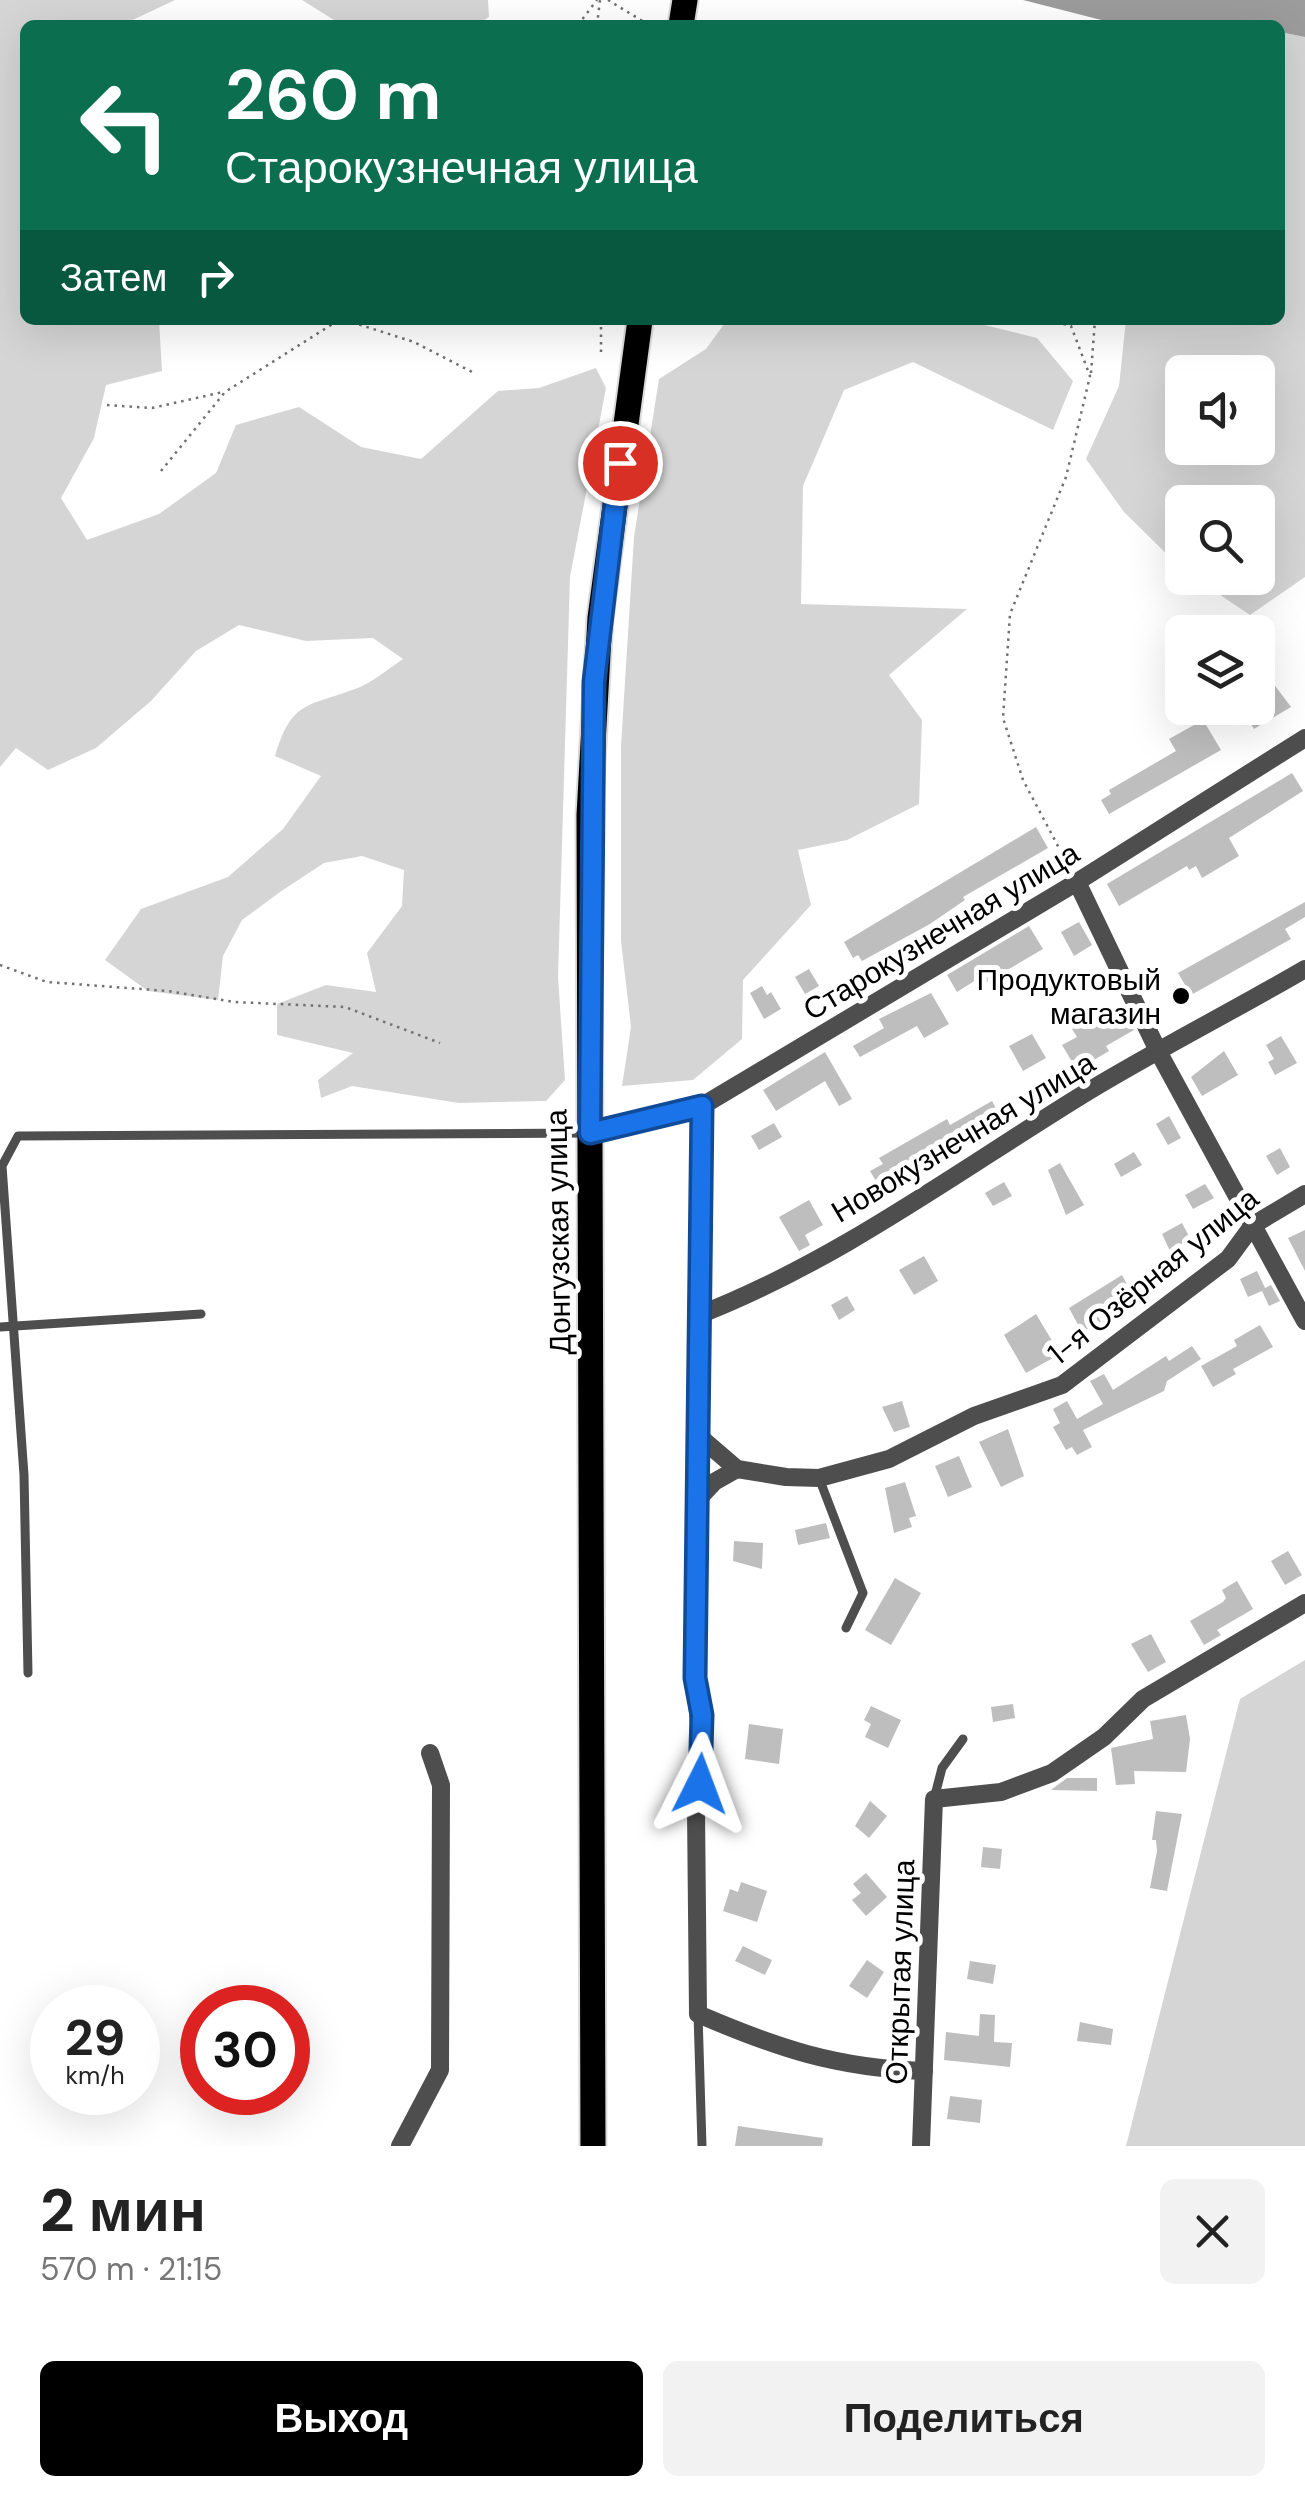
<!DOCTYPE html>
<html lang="ru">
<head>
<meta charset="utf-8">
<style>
	body { margin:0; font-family:"DM Sans",sans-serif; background:#f2f2f2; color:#222; height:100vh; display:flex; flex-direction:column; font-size:38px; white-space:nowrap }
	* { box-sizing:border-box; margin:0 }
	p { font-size:32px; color:#767676 }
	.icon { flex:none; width:55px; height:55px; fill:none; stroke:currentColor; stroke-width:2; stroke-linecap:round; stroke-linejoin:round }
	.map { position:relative; height:2146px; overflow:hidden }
	.side { display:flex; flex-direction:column; background:#fff; flex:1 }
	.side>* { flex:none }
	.hud { position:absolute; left:20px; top:20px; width:1265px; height:305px; border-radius:15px; box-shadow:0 10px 40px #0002; background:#0b6e4f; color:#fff; overflow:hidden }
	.buttons { position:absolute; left:1165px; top:355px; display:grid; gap:20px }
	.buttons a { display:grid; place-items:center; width:110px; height:110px; border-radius:15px; background:#fff; box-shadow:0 10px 40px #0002; font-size:50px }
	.speed { position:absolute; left:30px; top:1985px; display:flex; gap:20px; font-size:50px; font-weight:700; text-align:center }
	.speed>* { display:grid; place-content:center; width:130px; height:130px; border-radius:50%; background:#fff; box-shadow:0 10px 40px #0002; line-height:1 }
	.speed small { font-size:25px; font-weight:400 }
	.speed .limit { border:15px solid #d22; background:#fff; color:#111 }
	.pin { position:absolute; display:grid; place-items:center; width:85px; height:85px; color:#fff; margin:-42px; border:5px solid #fff; border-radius:50%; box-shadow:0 2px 10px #0007 }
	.me { position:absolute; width:110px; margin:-55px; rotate:3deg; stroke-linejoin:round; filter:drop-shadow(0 0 8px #0008) }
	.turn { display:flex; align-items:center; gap:35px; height:210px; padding:0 40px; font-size:45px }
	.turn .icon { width:130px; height:130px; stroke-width:2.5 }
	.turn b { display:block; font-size:70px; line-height:85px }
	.then { display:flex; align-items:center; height:95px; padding:0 40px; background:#0003; gap:20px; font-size:38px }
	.round { display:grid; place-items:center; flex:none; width:105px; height:105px; border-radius:15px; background:#f2f2f2 }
	.summary { display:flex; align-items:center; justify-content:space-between; height:170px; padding:0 40px }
	h1 { font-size:60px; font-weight:800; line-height:75px }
	.action { display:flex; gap:20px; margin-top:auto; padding:20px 40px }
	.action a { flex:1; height:115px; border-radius:15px; background:#000; color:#fff; font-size:40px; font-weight:800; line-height:115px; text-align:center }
	.action a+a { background:#f2f2f2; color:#222 }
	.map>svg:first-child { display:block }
</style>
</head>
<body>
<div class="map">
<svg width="1305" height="2146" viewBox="0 0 1305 2146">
	<rect width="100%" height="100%" fill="#fff"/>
	<g fill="#d5d5d5" fill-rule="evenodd">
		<path d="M0 0H175L122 25H25V320H159L162 371 106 385 94 438 61 498 87 540 159 514 216 473 236 425 299 407 361 447 421 459 498 391 539 388 596 368 606 388 570 577 558 977 565 1080 546 1101 459 1103 352 1086 321 1098 318 1080 353 1053 277 1035V1004L326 985 376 992 367 953 402 906 404 870 362 856 324 863 280 892 242 920 223 956 218 1000 148 991 105 960 141 909 228 877 283 829 321 776 275 756C292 700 307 707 355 689 372 683 388 669 403 659L373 638 306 641 239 625 196 651 151 701 96 748 48 770 16 748 0 767Z"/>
		<path d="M302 0H488L489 17 476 25H342Z"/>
		<path d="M1280 32 1305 37V577L1250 615 1195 578H1258V502H1182V569L1124 512 1086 459 1119 386 1126 320H1280ZM1258 372V448H1182V372Z"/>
		<path d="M727 320H964L1037 338 1073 381 1053 430 913 362 844 390 803 486 801 604 967 609 889 675 922 720 919 804 847 840 798 850 811 905 743 980 742 1039 693 1080 622 1086 631 1027 621 941V746L634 537 659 379 706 349Z"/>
		<path d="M1305 1660V2146H1126L1240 1699Z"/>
	</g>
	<path fill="#9c9c9c" d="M1023 0H1305V37L1280 32V25H1121Z"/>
	<g fill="#bebebe">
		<path d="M1258 663 1291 707 1254 729 1241 708H1258Z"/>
		<path d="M1203 720 1221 750 1109 814 1101 800 1111 794 1109 790 1176 751 1169 739Z"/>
		<path d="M1292 773 1303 791 1229 838 1239 856 1202 878 1196 866 1189 870 1187 866 1119 906 1107 884Z"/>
		<path d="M1036 827 1048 848 963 897 965 900 930 924 862 961 858 955 853 958 844 942Z"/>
		<path d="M1305 902V917L1285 929 1291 939 1191 995 1178 973Z"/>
		<path d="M1079 922 1092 945 1074 956 1061 932Z"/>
		<path d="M1029 926 1043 949 980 986 976 980 957 992 947 975Z"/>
		<path d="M809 969 819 986 805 994 795 977Z"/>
		<path d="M762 986 767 995 771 992 781 1009 764 1019 750 993Z"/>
		<path d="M931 993 949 1024 924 1038 917 1026 860 1057 853 1046 884 1028 879 1019Z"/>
		<path d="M1121 1003 1134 1030 1106 1046 1109 1051 1077 1070 1062 1045 1077 1037 1072 1029Z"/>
		<path d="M1032 1034 1046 1058 1023 1071 1009 1046Z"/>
		<path d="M1281 1036 1297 1063 1275 1075 1268 1062 1274 1059 1266 1045Z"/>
		<path d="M1224 1051 1238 1075 1202 1096 1191 1077Z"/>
		<path d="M825 1052 852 1099 839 1106 825 1081 776 1111 763 1090Z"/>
		<path d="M992 1101 1004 1123 945 1153 883 1193 870 1171 883 1164 879 1158 947 1119 950 1125Z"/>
		<path d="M1169 1116 1181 1138 1168 1145 1156 1124Z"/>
		<path d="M774 1123 782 1137 759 1150 751 1136Z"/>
		<path d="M1280 1148 1290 1167 1277 1175 1266 1156Z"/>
		<path d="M1134 1152 1142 1165 1121 1177 1114 1164Z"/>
		<path d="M1060 1163 1084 1205 1066 1215 1048 1170Z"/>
		<path d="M1004 1182 1012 1196 993 1206 985 1193Z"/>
		<path d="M1205 1184 1214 1198 1193 1209 1185 1195Z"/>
		<path d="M809 1200 823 1225 805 1235 810 1245 799 1251 779 1217Z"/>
		<path d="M1182 1223 1191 1240 1170 1251 1162 1234Z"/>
		<path d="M1305 1230V1271L1288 1238Z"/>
		<path d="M924 1256 938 1281 914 1295 899 1270Z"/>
		<path d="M1257 1271 1265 1288 1271 1285 1280 1301 1269 1306 1262 1291 1248 1297 1240 1279Z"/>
		<path d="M1122 1275 1132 1294 1096 1313 1101 1322 1082 1332 1069 1308Z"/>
		<path d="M847 1296 855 1310 839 1320 831 1305Z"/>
		<path d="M1036 1314 1060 1354 1026 1373 1004 1335Z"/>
		<path d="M1260 1325 1273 1347 1233 1369 1236 1374 1213 1387 1201 1366 1237 1346 1234 1340Z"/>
		<path d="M1192 1346 1201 1359 1167 1381 1164 1391 1083 1430 1092 1447 1077 1455 1072 1447 1066 1450 1053 1427 1060 1423 1053 1409 1067 1401 1077 1419 1103 1404 1090 1381 1104 1374 1113 1390 1166 1356 1169 1361Z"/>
		<path d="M902 1401 910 1427 894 1432 882 1407Z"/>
		<path d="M1008 1429 1024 1476 1001 1487 979 1442Z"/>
		<path d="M959 1456 972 1487 948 1497 935 1466Z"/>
		<path d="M905 1482 916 1516 909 1518 912 1527 894 1533 885 1488Z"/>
		<path d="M826 1523 830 1538 798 1545 795 1530Z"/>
		<path d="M734 1541 763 1543 762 1569 733 1561Z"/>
		<path d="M1288 1551 1302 1575 1285 1585 1271 1561Z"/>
		<path d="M895 1578 921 1593 891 1645 865 1630Z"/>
		<path d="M1237 1581 1253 1609 1217 1630 1221 1635 1204 1645 1190 1621 1223 1602 1226 1598 1222 1590Z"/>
		<path d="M1151 1634 1166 1662 1148 1672 1131 1644Z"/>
		<path d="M1013 1704 1015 1718 993 1722 991 1707Z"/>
		<path d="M871 1706 901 1720 888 1748 865 1737 871 1724 864 1720Z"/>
		<path d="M1186 1715 1190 1739 1186 1772 1134 1771 1135 1784 1116 1785 1111 1748 1153 1739 1150 1721Z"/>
		<path d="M749 1724 783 1729 779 1764 745 1759Z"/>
		<path d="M1067 1778H1097V1791L1051 1790Z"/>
		<path d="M870 1801 887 1816 869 1838 855 1826Z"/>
		<path d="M1156 1811 1182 1814 1167 1891 1150 1888 1157 1851 1156 1840H1152Z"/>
		<path d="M983 1847 1002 1849 1000 1869 981 1867Z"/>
		<path d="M866 1873 887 1897 866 1916 852 1900 861 1893 853 1884Z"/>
		<path d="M741 1882 767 1891 757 1922 723 1911 730 1889 738 1892Z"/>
		<path d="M743 1946 772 1960 765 1975 735 1961Z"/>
		<path d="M867 1960 884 1972 867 1998 849 1986Z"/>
		<path d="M970 1961 996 1965 993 1984 967 1979Z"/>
		<path d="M980 2014 995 2015 994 2042 1012 2043 1010 2067 944 2060 946 2032 979 2036Z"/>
		<path d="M1080 2022 1113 2029 1111 2045 1077 2041Z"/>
		<path d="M950 2096 982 2100 980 2123 947 2119Z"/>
		<path d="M738 2126 823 2138 822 2146H735Z"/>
	</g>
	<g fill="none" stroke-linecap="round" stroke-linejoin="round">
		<g stroke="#dbdbdb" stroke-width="29">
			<g id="primary">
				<path d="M681 25 685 0"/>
				<path d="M593 2146 589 815 600 618 640 320"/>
			</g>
		</g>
		<g stroke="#707070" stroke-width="2.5" stroke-dasharray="2.5 5" stroke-linecap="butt">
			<path d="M608 0 649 25"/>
			<path d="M578 25 597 0"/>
			<path d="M597 25 600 0"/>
			<path d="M345 320 414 342 474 373"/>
			<path d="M1049 320 1071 326 1090 376 1066 477 1010 614 1003 718 1023 780 1068 865"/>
			<path d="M601 352V320"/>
			<path d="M1091 373 1095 320"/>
			<path d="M107 405 152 408 223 392"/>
			<path d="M161 471 225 392 339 320"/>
			<path d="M0 965 47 982 168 991 234 1002 345 1007 440 1043"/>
		</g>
		<g stroke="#4e4e4e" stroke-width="9">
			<path d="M0 1327 201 1314"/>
			<path d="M819 1478 863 1593 846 1628"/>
			<path d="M28 1673 24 1475 2 1166 18 1136 587 1133"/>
			<path d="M934 1799 942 1768 963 1739"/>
			<path d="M698 2014 702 2146"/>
		</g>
		<g stroke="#4e4e4e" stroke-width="18">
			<path d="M1077 882 1159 1053 1305 1321"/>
			<path d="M702 1106 695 1679 702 1757 696 1810 698 2014C777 2048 836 2068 924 2071"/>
			<path d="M590 1133 702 1106 1077 882 1305 738"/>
			<path d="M699 1315C838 1261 961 1169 1087 1092 1158 1049 1233 1011 1305 969"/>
			<path d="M701 1438 737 1469 786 1477 819 1478 889 1459 974 1416 1062 1385 1228 1259 1253 1225 1305 1194"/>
			<path d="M699 1498 714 1482 737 1469"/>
			<path d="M400 2146 440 2070 441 1785 430 1753"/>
			<path d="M921 2146 934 1799 1001 1792 1052 1773 1104 1737 1143 1699 1305 1603"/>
		</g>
		<use href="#primary" stroke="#000" stroke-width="25"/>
	</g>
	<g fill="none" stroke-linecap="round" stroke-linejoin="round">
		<g stroke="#114b97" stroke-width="25">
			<path id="route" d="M620 463 594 682 590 1133 702 1106 695 1678 702 1715 700 1784"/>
		</g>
		<use href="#route" stroke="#1a73e8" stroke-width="18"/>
	</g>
	<circle fill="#000" stroke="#fff" stroke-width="4" cx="1181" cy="996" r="10"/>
	<g text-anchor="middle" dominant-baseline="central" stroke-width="10" stroke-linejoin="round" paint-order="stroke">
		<g font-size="30" fill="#000" stroke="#fff">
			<text transform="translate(941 931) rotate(-31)">Старокузнечная улица</text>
			<text transform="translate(963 1137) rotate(-31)">Новокузнечная улица</text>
			<text transform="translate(558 1232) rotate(-91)">Донгузская улица</text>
			<text transform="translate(1153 1276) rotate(-39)">1-я Озёрная улица</text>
			<text transform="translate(900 1972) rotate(-88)">Открытая улица</text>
		</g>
		<g font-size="30" fill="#000" stroke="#fff" text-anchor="end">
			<text x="1161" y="979">Продуктовый<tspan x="1161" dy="34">магазин</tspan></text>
		</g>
	</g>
</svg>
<div class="buttons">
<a><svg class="icon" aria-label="sound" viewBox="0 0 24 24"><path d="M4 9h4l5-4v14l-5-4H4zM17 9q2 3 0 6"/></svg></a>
<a><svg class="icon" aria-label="search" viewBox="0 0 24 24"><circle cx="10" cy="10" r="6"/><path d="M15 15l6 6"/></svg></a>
<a><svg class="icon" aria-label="layers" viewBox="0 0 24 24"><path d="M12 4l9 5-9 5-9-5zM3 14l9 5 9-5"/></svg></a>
</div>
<div class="speed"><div>29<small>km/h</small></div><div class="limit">30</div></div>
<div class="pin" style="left:620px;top:463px;background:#d93025"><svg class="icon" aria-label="arrive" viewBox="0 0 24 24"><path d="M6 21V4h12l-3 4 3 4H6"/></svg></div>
<svg class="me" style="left:700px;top:1784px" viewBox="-20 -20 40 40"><path d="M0-17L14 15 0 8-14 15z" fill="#1a73e8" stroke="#fff" stroke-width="4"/></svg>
<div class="hud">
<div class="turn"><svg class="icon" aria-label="left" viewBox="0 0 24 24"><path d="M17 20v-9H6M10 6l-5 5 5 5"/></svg><div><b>260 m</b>Старокузнечная улица</div></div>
<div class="then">Затем<svg class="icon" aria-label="right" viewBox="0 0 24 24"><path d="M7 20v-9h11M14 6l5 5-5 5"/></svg></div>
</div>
</div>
<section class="side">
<div class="summary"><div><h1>2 мин</h1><p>570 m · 21:15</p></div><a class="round"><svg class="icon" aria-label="close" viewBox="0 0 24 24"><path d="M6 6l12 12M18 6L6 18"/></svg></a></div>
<div class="action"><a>Выход</a><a>Поделиться</a></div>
</section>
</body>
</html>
